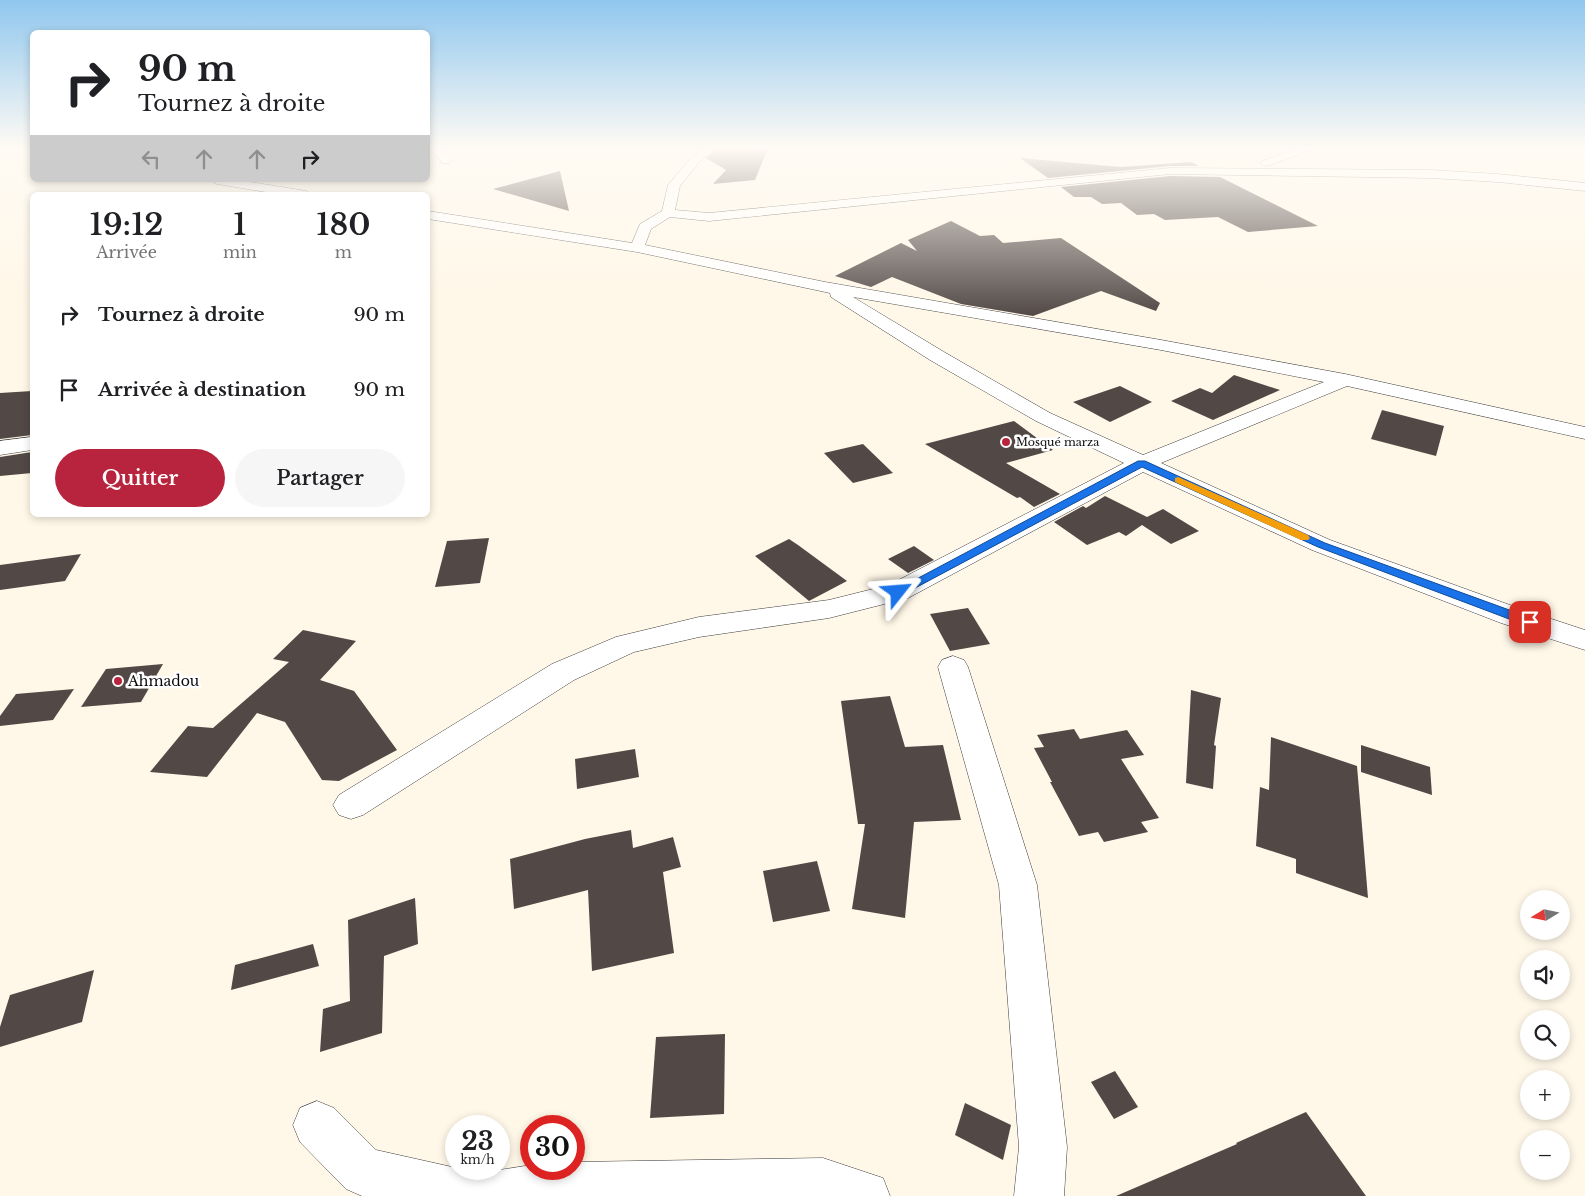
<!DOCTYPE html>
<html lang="fr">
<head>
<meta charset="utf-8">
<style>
	body { margin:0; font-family:"Libre Baskerville",serif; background:#f6f6f6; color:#202124; height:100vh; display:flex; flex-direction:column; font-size:19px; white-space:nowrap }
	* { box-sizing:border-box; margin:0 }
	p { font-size:16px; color:#757577 }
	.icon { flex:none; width:28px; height:28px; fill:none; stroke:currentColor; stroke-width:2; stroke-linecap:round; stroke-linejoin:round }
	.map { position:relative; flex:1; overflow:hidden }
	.details { position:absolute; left:30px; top:192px; width:400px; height:325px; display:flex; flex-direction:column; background:#fff; border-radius:8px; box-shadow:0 2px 8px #0003 }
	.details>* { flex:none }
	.banner { position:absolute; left:30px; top:30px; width:400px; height:152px; border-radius:8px; box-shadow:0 2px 8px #0003; background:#fff; color:#202124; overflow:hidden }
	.needle { width:32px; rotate:260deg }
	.buttons { position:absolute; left:1520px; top:890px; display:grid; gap:10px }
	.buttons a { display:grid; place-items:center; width:50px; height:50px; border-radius:50%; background:#fff; box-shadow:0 2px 8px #0003; font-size:25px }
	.speed { position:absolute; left:445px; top:1115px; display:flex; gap:10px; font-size:25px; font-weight:700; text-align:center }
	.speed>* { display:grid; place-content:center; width:65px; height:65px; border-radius:50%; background:#fff; box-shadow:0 2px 8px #0003; line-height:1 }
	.speed small { font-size:12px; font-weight:400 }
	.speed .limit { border:8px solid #d22; background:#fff; color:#111 }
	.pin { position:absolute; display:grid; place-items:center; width:42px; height:42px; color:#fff; margin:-21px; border-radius:10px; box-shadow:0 2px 8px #0006 }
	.me { position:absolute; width:55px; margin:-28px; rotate:62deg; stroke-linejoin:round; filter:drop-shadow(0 0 4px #0008) }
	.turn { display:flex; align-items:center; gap:18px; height:105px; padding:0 25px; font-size:22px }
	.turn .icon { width:65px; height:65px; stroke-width:2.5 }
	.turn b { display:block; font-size:35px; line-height:42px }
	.lanes { display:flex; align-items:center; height:48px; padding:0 25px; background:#0003; justify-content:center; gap:25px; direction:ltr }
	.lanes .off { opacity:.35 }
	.eta { display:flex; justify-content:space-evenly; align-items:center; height:85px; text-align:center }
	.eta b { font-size:30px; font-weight:600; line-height:35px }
	.primary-button { display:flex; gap:10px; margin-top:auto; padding:10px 25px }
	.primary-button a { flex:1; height:58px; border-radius:30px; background:#b8243d; color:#fff; font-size:20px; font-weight:600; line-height:58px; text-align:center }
	.primary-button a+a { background:#f6f6f6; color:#202124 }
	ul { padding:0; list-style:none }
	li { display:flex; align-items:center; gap:15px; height:75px; padding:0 25px }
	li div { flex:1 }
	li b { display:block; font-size:19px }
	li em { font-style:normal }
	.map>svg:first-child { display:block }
</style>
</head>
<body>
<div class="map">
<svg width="1585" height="1196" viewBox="0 0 1585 1196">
	<rect width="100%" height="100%" fill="#fff7e7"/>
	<g fill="#524946">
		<path d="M717 148H768L755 180 713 184 726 170 706 158Z"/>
		<path d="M1020 158 1121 167 1191 162 1199 166H1170L1048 178Z"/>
		<path d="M560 171 569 211 493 189Z"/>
		<path d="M1170 176 1220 177 1318 226 1248 232 1218 217 1165 220 1154 214 1137 215 1121 203 1102 204 1091 197H1074L1061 187Z"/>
		<path d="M951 221 980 236 994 235 1003 243 1061 238 1160 303 1156 311 1101 291 1033 316 961 304 892 277 871 287 835 276 901 243 917 251 908 240Z"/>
		<path d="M1234 375 1280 390 1213 420 1171 401 1200 388 1212 393Z"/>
		<path d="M1120 386 1152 402 1110 422 1073 402Z"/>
		<path d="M32 391V435L0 439V393Z"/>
		<path d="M1382 410 1444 426 1436 456 1371 439Z"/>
		<path d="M1014 421 1053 450 1006 463 1060 494 1034 507 1020 497 1017 498 925 444Z"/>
		<path d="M863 444 893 473 853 483 824 453Z"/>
		<path d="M32 452V473L0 476V457Z"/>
		<path d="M1105 496 1147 517 1163 509 1199 531 1171 544 1142 525 1126 536 1119 532 1087 545 1054 522 1083 506 1086 508Z"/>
		<path d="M489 538 480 583 435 587 447 541Z"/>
		<path d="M789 539 798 545 847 581 809 601 755 556Z"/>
		<path d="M914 546 934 560 908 573 888 559Z"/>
		<path d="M81 554 65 581 0 590V565Z"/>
		<path d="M968 608 990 644 950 651 930 614Z"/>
		<path d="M303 630 356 641 320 680 354 691 397 750 339 781 322 780 285 722 257 713 207 777 150 772 188 726 213 728 289 662 273 659Z"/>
		<path d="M163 664 141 702 81 707 106 669Z"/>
		<path d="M74 689 53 720 0 726V716L16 694Z"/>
		<path d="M1191 690 1221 698 1214 745 1216 746 1213 789 1186 783Z"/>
		<path d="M890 696 905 747 943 745 961 820 914 822 905 918 852 909 865 824H858L841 701Z"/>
		<path d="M1074 729 1080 739 1127 730 1144 755 1121 759 1159 818 1141 822 1148 832 1104 842 1098 832 1079 836 1050 782H1052L1034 748 1044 747 1037 735Z"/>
		<path d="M1271 737 1357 766 1368 898 1296 873V859L1256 846 1260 787 1269 790Z"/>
		<path d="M1361 745 1430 767 1432 795 1361 772Z"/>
		<path d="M635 749 639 777 577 789 575 759Z"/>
		<path d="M631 830 633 848 673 837 681 867 663 872 674 953 592 971 588 890 514 909 510 859 585 839Z"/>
		<path d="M817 861 830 911 773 922 763 871Z"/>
		<path d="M415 898 418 944 384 956 382 1033 320 1052 323 1009 350 1001 348 920Z"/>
		<path d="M313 944 319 966 231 990 235 965Z"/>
		<path d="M94 970 82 1022 0 1047V1027L10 995Z"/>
		<path d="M725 1034 724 1114 650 1118 656 1037Z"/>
		<path d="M1115 1071 1138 1107 1114 1119 1091 1082Z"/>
		<path d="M965 1103 1011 1125 1003 1160 955 1135Z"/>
		<path d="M1306 1112 1366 1196H1116L1237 1144 1236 1143Z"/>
	</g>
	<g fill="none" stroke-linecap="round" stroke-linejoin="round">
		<g stroke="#3d3d3d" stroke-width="1">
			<g id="street">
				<path d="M431 148H442L452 161 450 163H442Z"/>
				<path d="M703 148H715L700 161 680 186 675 210 709 213 1170 168 1431 170 1498 174 1585 183V191L1498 182 1431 178 1170 174 709 221 670 217 651 229 645 245 825 282 1161 340 1345 374 1585 427V439L1347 386 1161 463 1330 540 1521 609 1585 630V650L1501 623 1312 550 1143 472 908 598 829 618 699 637 634 652 574 680 363 815 351 819 339 815 333 805 339 795 552 664 616 637 699 617 829 600 889 585 1124 463 1036 421 930 360 831 297 830 293 637 252 428 219V211L632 243 640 224 662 211 668 185 692 157ZM853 297 1161 350 1324 382 1143 455 1050 413 944 352Z"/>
				<path d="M1299 148H1316L1270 165 1266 166 1260 163 1262 161Z"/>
				<path d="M211 180H238L306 191 312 195H284L217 184Z"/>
				<path d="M32 437V450L0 455V441Z"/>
				<path d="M953 656 964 660 968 667 1037 885 1067 1147 1064 1196H1014L1019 1147 999 885 938 667 942 660Z"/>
				<path d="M317 1101 334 1108 376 1150 470 1171 482 1176 493 1171 531 1165V1169H574V1162L823 1158 883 1178 890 1196H362L346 1189 300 1142 293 1125 300 1108Z"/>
			</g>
		</g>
		<use href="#street" fill="#fff" fill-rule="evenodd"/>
	</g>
	<linearGradient id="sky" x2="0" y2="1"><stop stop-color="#90c7ee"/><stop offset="0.47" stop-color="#fffbf4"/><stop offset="1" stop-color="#fffbf4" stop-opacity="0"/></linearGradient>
	<rect width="1585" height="316" fill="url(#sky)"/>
	<path fill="#1a73e8" stroke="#114b97" d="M1138 461H1145L1325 543 1534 619 1535 622 1534 625H1525L1318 547 1142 467 902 595 898 596 892 592Z"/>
	<path fill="#f59e0b" d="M1178 477 1308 535 1310 538 1308 540H1301L1175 482V478Z"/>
	<g fill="#b8243d" stroke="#fff" stroke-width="2">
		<circle cx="1006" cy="442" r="5"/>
		<circle cx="118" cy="681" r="5"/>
	</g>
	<g text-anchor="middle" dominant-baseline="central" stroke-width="5" stroke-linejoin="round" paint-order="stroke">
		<g font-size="11" fill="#0a0a0a" stroke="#fff" text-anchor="start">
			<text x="1016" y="442">Mosqué marza</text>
		</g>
		<g font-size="14" fill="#0a0a0a" stroke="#fff" text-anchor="start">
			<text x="128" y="681">Ahmadou</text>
		</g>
	</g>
</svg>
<div class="buttons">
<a><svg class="needle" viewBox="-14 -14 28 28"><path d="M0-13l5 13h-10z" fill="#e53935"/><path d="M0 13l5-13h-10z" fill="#757577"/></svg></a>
<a><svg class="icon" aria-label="sound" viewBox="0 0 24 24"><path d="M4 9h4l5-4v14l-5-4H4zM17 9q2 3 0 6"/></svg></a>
<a><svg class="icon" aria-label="search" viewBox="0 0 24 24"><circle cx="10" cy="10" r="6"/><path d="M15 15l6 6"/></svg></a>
<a>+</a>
<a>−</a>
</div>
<div class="speed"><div>23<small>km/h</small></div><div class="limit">30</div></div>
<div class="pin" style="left:1530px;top:622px;background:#d93025"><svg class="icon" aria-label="arrive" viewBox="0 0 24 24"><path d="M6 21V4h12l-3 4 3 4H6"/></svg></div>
<svg class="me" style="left:898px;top:592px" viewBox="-20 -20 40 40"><path d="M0-17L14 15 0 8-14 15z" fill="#1a73e8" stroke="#fff" stroke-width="4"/></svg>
<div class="banner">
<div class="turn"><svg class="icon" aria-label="right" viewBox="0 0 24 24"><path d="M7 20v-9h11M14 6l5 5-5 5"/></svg><div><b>90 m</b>Tournez à droite</div></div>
<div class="lanes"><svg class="icon off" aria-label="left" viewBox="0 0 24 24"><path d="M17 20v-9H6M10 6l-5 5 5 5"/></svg><svg class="icon off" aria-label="ahead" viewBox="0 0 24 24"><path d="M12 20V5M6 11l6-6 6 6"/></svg><svg class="icon off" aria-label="ahead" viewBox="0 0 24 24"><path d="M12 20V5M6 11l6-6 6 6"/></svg><svg class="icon" aria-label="right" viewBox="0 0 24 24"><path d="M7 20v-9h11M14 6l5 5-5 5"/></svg></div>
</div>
<section class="details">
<div class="eta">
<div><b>19:12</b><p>Arrivée</p></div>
<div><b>1</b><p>min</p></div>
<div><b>180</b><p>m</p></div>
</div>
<ul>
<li><svg class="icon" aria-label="right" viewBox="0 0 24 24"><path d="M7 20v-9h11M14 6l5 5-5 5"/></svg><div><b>Tournez à droite</b></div><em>90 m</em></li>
<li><svg class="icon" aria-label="arrive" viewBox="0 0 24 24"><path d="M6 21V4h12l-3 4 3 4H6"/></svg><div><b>Arrivée à destination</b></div><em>90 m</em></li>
</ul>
<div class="primary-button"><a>Quitter</a><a>Partager</a></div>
</section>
</div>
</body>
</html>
